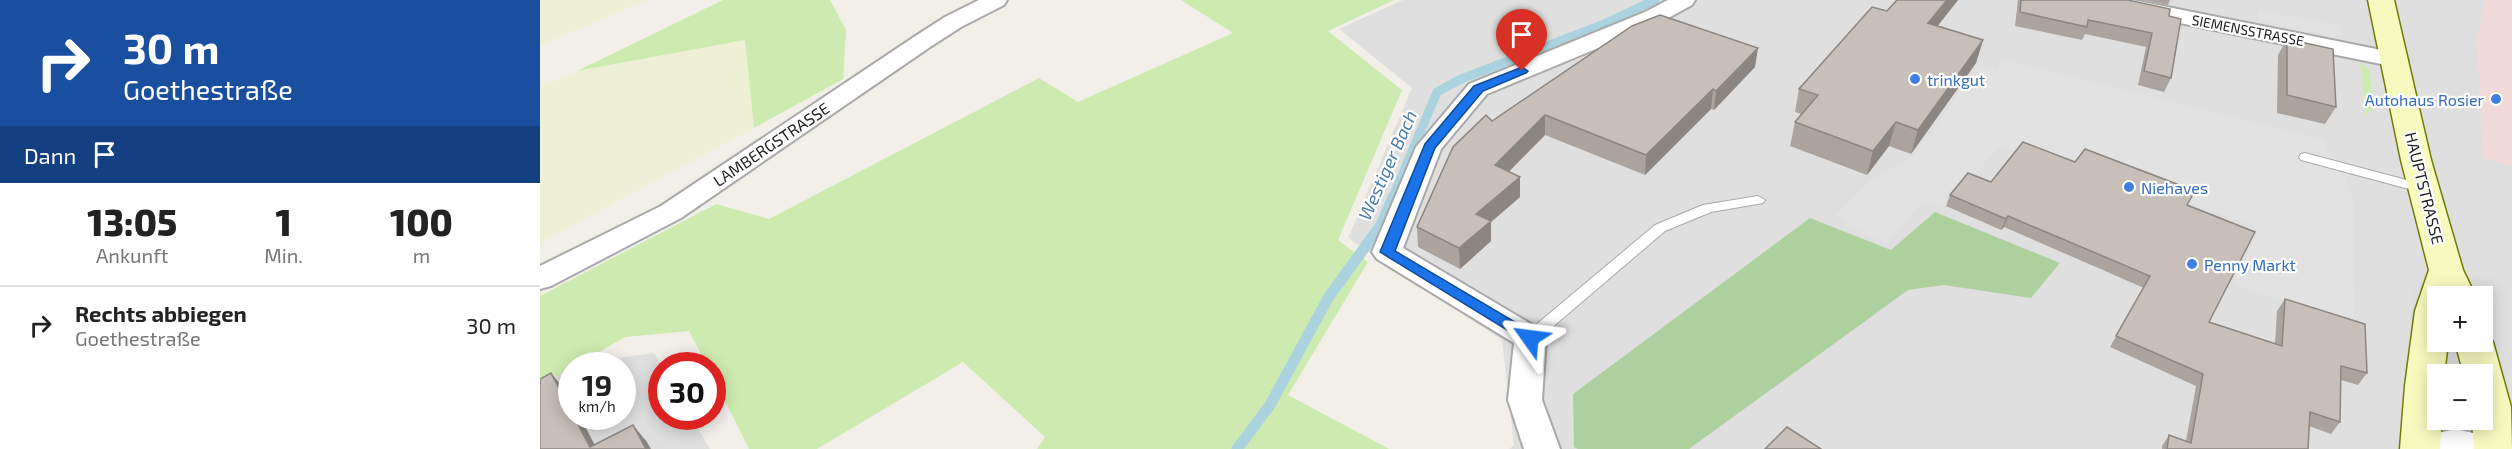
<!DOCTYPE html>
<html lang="de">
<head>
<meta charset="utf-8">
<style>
	body { margin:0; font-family:"Exo 2",sans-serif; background:#f2f2f2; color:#222; height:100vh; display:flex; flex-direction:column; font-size:22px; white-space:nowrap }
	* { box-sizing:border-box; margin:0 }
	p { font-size:20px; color:#767676 }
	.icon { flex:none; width:33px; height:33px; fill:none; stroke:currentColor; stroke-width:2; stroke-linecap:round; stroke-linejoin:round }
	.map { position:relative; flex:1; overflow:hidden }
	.sheet { display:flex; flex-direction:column; background:#fff; width:540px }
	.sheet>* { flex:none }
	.hud { background:#1a4fa0; color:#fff; overflow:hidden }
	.controls { position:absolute; left:1887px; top:286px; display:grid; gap:12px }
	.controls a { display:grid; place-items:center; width:66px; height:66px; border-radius:0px; background:#fff; box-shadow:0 3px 15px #0003; font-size:30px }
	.speed { position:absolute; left:18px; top:352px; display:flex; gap:12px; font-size:30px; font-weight:700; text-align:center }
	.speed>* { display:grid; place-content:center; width:78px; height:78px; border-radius:50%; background:#fff; box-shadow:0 3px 15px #0003; line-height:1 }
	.speed small { font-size:15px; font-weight:400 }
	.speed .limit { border:9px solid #d22; background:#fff; color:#111 }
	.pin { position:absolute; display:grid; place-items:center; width:51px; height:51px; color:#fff; margin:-62px -26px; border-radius:50% 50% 50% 0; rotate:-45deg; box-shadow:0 0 6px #0007 }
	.pin .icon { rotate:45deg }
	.me { position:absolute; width:66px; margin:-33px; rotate:301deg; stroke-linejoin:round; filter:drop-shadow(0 0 4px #0008) }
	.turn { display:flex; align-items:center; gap:21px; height:126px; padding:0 24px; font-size:27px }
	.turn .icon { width:78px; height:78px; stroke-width:2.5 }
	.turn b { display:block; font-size:42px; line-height:51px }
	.then { display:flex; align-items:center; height:57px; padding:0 24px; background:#0003; gap:12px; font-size:22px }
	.eta { display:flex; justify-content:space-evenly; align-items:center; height:102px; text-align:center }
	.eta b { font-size:36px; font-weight:800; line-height:42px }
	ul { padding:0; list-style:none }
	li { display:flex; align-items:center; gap:18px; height:78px; padding:0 24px; border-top:2px solid #e0e0e0 }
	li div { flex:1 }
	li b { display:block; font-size:22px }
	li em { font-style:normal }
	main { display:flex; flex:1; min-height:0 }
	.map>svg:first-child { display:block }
</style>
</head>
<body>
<main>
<section class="sheet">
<div class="hud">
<div class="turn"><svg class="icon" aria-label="right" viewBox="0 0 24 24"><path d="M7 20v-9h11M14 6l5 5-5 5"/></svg><div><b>30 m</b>Goethestraße</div></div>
<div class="then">Dann<svg class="icon" aria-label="arrive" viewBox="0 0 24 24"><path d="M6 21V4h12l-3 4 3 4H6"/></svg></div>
</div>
<div class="eta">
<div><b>13:05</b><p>Ankunft</p></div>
<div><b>1</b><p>Min.</p></div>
<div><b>100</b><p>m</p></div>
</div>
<ul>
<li><svg class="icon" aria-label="right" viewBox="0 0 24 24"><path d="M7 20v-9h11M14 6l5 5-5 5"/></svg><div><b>Rechts abbiegen</b><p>Goethestraße</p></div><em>30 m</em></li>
</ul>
</section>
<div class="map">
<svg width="1972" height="449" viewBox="0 0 1972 449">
	<rect width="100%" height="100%" fill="#f2efe9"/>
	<g fill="#e0dfdf" fill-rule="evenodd">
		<path d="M863 0H1972V449H969L974 445 962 340 808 238 872 88 799 29ZM1898 297H1942V342H1898ZM1898 375H1942V420H1898Z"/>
		<path d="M114 353 122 366V417H151L170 449H0V369ZM32 366H82V417H32Z"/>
	</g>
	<path fill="#f2dad9" d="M1945 0H1972V173L1970 165 1943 158 1937 39Z"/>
	<g fill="#eef0d5">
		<path d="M0 0H107L0 46Z"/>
		<path d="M205 40 214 128 0 243V87L37 71Z"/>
	</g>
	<g fill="#cdebb0">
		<path d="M183 0H290L306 30 303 79 214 128 205 40 37 71Z"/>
		<path d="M641 0H854L788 31 862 90 798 240 828 262 748 395 849 449H497L505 437 423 362 277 449H209L173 377 172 366H167L149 331 85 337 0 386V296L176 204 229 219 499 78 538 102 693 33Z"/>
		<path d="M1820 62 1830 69 1833 108 1826 115Z"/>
	</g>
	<path fill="#add19e" d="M1395 212 1520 263 1491 298 1404 285 1368 290 1149 449H1038L1034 447 1033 394 1270 218 1351 250Z"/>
	<g fill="#e2e2e2">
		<path d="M1718 10 1800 26 1802 38 1718 21Z"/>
		<path d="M1462 59 1786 140V151L1801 167 1813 197 1814 320 1721 294 1693 283 1716 227 1537 160 1527 172 1461 145 1406 206 1380 204 1347 244 1325 234 1295 216 1331 180 1375 155 1439 64 1457 70Z"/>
	</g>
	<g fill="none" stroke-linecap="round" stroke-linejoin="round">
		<path stroke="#aad3df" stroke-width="9" d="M852 199 897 92 921 79 1062 25 1115 0"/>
		<path stroke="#aad3df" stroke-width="11" d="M697 449 730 405 788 298 841 225 853 197"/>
		<g stroke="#a9a9a9" stroke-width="2">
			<g id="service">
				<path d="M1765 153 1889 186 1890 189 1884 193 1761 160 1759 157 1761 154Z"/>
				<path d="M1218 196 1225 200 1223 203 1171 212 1125 231 995 342H985L982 338 985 334 1115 225 1163 205Z"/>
			</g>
		</g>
		<g stroke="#a9a9a9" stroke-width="4">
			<g id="minor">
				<path d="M439 0H467L464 5 421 27 390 47 141 218 11 286 0 289V266L121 206 374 37 405 17Z"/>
				<path d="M1128 0H1155L1152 5 1121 22 947 94 901 149 863 248 1001 330 1006 338 1002 400 1020 449H984L968 400 974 343 837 259 832 252 876 147 929 84 1105 12Z"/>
				<path d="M1550 0H1593L1856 53 1864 55 1868 60 1864 65 1856 67 1561 7 1553 5Z"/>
			</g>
		</g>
		<g stroke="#a9a9a9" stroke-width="3">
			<path id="tertiary" d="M1916 429 1950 437 1956 449H1873L1879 437Z"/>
		</g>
		<g stroke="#707d05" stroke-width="3">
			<g id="secondary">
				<path d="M1828 0H1854L1891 160 1923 270 1936 297H1898V342H1908L1904 375H1898V420H1902L1900 449H1860L1865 386 1875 311 1889 270 1861 160Z"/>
				<path d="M1942 331 1947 332 1953 342 1971 407 1972 449H1934L1932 420H1942V375H1924L1915 342H1942Z"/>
			</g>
		</g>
		<use href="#service" fill="#fff" fill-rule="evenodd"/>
		<use href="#minor" fill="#fff" fill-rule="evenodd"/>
		<use href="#tertiary" fill="#fff" fill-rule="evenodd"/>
		<use href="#secondary" fill="#f7fabf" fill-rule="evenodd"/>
	</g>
	<g fill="#aba49e">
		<path d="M1418 0 1397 26 1443 40 1436 63 1371 154 1349 146 1327 175 1250 146 1255 122 1261 114 1255 112 1259 89 1347 11Z"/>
		<path d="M1478 0H1588L1629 16 1631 78 1624 92 1598 85 1606 47 1545 34 1542 40 1475 26Z"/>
		<path d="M1604 0H1630L1628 5Z"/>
		<path d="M1747 39 1796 107 1785 124 1737 113 1738 55Z"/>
		<path d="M1215 67 1174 110 1171 109 1105 175 1005 135 969 172 980 177V197L951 222V241L920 269 878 247 877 227 952 121Z"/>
		<path d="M1535 162 1648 205 1669 322 1735 344 1737 311 1745 299 1827 373 1818 385 1801 380 1800 422 1791 434 1769 426 1768 449H1622V446L1629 435 1646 441 1656 386 1570 347 1604 288 1464 227 1461 230 1406 206 1410 195 1451 182Z"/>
	</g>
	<g fill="#8b8681">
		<path d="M1407 0H1418L1382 46 1388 23Z"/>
		<path d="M1443 40 1436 63 1371 154 1378 130Z"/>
		<path d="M1218 48 1215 67 1174 110 1176 91Z"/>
		<path d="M1173 89 1171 109 1105 175 1106 155Z"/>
		<path d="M1005 115V135L955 185V165Z"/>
		<path d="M1356 122 1349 146 1327 175 1333 151Z"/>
		<path d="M980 177V197L951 222V241L920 269 919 248 936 214Z"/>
		<path d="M1468 216 1464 227 1461 230 1466 219Z"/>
		<path d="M11 373 26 391 32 400V413Z"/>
		<path d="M34 417H40L57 449 50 447Z"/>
		<path d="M93 425 107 442 111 449H106Z"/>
	</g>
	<g fill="#c7bfb8" stroke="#8b8681" stroke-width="1.5">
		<path d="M1357 0H1407L1388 23 1443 40 1378 130 1356 122 1333 151 1255 122 1278 95 1259 89 1332 7 1347 11Z"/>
		<path d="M1481 0H1588L1630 9 1629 16 1641 19 1631 78 1604 71 1612 33 1548 20 1547 27 1480 12Z"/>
		<path d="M1120 15 1218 48 1176 91 1173 89 1106 155 1005 115 955 165 980 177 936 214 951 221 919 248 877 227 913 147 946 115 952 121 1092 26Z"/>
		<path d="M1747 39 1793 49 1796 107 1747 95Z"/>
		<path d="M1483 142 1535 162 1545 149 1655 191 1647 205 1715 232 1669 322 1742 346 1745 299 1825 324 1827 373 1801 366 1800 422 1770 412 1768 449H1627L1629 435 1651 443 1663 374 1576 336 1610 276 1468 216 1466 219 1410 195 1428 173 1451 182Z"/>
		<path d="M11 373 32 413V417H34L50 447 93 425 106 449H0V379Z"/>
		<path d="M1247 427 1281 449H1225Z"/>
	</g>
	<path fill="#1a73e8" stroke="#114b97" stroke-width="1.5" d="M982 67 988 71 986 73 943 91 895 148 855 251 995 334 998 338 995 342 990 344 840 252 885 144 934 86Z"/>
	<g fill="#3f7fe0" stroke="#fff" stroke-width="2">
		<circle cx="1375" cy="79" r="6"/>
		<circle cx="1956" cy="99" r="6"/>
		<circle cx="1589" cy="187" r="6"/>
		<circle cx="1652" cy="264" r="6"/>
	</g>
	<g text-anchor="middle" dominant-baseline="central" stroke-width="4.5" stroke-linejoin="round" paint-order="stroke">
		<g font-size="14" fill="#222" stroke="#fff">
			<text transform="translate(1708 30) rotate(11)">SIEMENSSTRASSE</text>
		</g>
		<g font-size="16" fill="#366cbe" stroke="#fff" text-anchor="start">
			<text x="1387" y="79">trinkgut</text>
			<text x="1944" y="99" text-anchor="end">Autohaus Rosier</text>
			<text x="1601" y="187">Niehaves</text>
			<text x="1664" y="264">Penny Markt</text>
		</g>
		<g font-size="16" fill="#222" stroke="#fff">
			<text transform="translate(231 144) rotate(-34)">LAMBERGSTRASSE</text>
			<text transform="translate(1885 188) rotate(76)">HAUPTSTRASSE</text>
		</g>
		<g font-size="18" font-style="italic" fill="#4a7aab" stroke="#fff">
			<text transform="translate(847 165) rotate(-66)">Westiger Bach</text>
		</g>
	</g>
</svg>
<div class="controls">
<a>+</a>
<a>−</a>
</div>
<div class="speed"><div>19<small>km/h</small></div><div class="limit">30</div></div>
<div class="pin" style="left:982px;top:71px;background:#d93025"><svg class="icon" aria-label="arrive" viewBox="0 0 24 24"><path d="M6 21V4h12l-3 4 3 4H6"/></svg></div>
<svg class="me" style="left:990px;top:338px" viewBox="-20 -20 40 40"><path d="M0-17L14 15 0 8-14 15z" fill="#1a73e8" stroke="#fff" stroke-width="4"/></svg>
</div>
</main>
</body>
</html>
